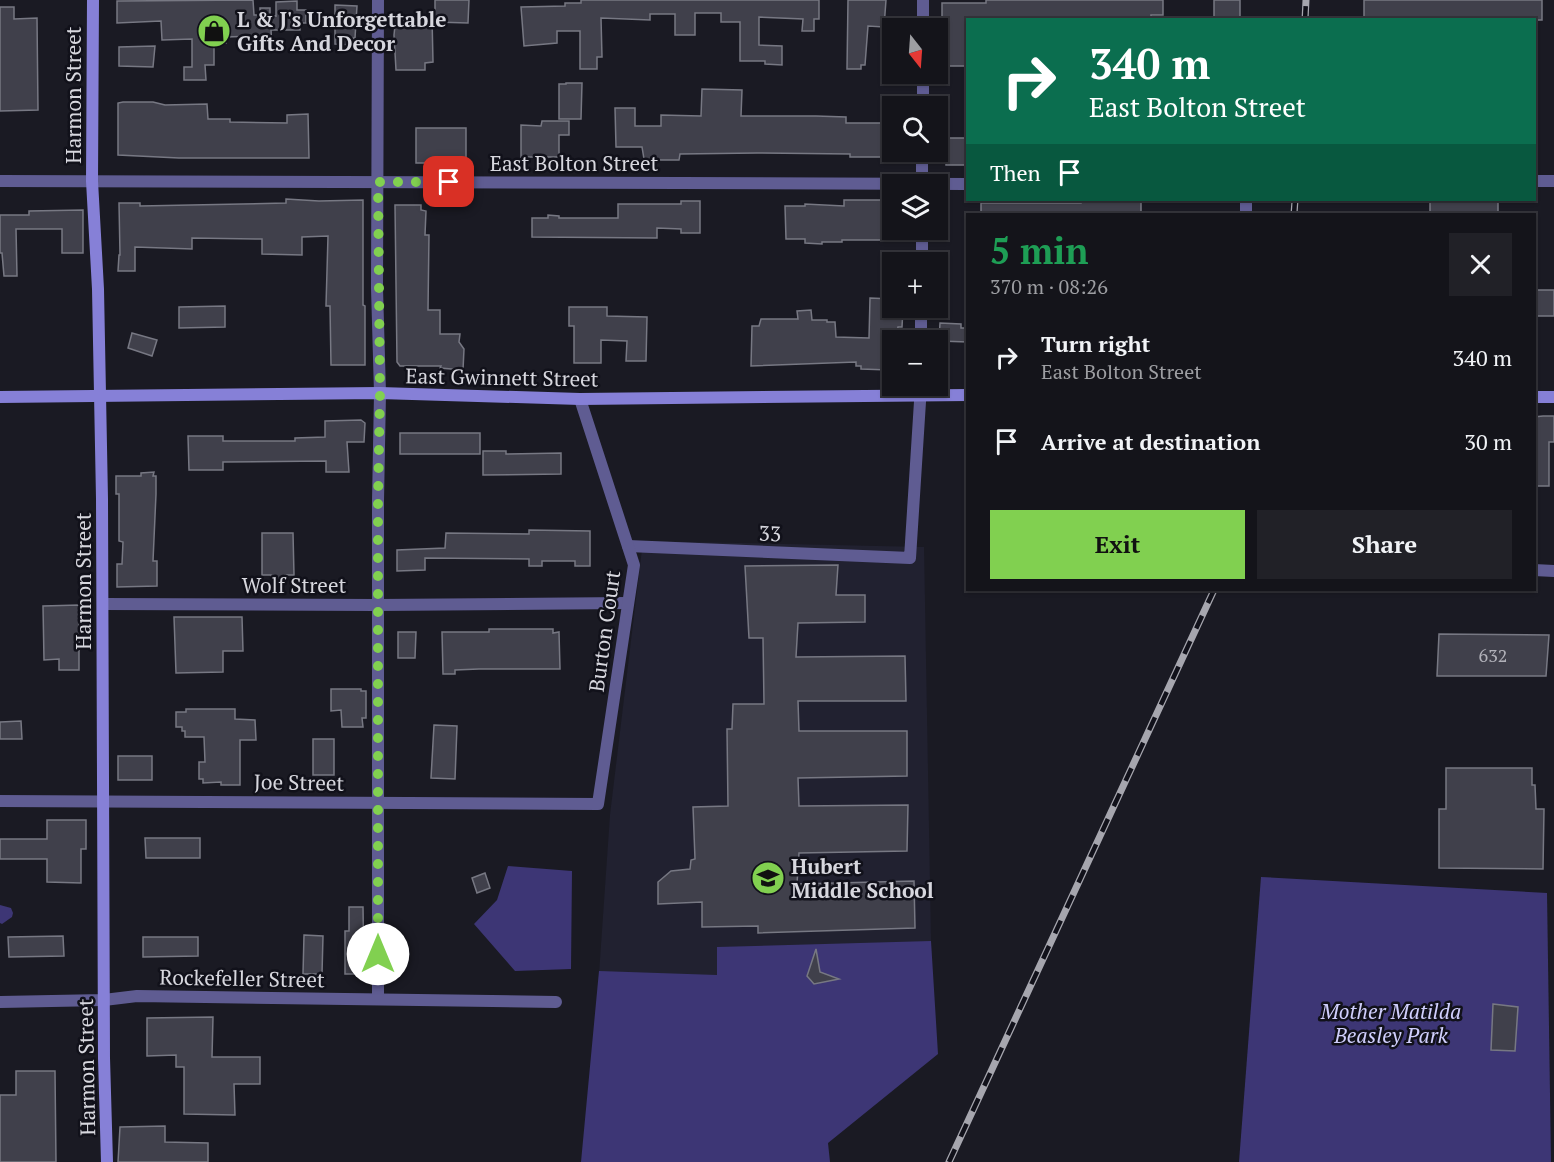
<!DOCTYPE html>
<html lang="en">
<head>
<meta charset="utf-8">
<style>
	body { margin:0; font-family:"PT Serif",serif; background:#212127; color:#f1f3f6; height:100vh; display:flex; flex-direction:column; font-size:22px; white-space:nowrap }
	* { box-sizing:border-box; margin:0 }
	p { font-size:20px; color:#9d9ea2 }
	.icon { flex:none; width:33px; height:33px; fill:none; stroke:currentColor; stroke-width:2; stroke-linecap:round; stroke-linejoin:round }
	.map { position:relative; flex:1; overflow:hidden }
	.details { position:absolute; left:966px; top:213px; width:570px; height:378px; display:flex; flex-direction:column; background:#14141a; border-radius:0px; box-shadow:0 2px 4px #0004,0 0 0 2px #333339 }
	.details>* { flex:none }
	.top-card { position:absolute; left:966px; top:18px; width:570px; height:183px; border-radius:0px; box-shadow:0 2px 4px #0004,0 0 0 2px #333339; background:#0b6e4f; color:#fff; overflow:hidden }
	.needle { width:39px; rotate:163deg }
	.buttons { position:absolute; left:882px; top:18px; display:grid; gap:12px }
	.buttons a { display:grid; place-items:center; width:66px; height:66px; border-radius:0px; background:#14141a; box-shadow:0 2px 4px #0004,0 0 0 2px #333339; font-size:30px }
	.pin { position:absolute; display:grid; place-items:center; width:51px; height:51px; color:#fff; margin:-26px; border-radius:12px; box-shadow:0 3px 9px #0006 }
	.me { position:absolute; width:66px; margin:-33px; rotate:0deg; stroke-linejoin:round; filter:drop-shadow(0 0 4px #0008) }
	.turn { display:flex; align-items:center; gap:21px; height:126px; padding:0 24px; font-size:27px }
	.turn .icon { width:78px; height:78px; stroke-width:2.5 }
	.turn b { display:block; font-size:42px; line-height:51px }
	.then { display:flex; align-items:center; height:57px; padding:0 24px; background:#0003; gap:12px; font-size:22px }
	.round { display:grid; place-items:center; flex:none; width:63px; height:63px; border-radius:0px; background:#212127 }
	.head { display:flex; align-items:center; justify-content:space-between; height:102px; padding:0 24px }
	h1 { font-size:36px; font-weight:800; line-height:45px; color:#1e9e55 }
	.action { display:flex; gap:12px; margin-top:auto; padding:12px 24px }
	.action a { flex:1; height:69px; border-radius:0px; background:#81d050; color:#111; font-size:24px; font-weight:800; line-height:69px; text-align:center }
	.action a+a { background:#212127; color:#f1f3f6 }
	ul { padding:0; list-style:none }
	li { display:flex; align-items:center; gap:18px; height:84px; padding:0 24px }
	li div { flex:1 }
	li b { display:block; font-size:22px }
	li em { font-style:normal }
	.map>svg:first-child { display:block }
</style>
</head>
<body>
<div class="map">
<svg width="1554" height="1162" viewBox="0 0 1554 1162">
	<rect width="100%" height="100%" fill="#1a1a23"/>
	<path fill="#212130" d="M643 541 924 547 933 1054 586 1162 610 815Z"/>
	<g fill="#3d3675">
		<path d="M508 866 572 871 571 969 515 971 474 924 497 900Z"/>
		<path d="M1261 877 1547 893 1551 1162H1239Z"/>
		<path d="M0 905 11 908 13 913 12 917 2 924 0 923Z"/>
		<path d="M931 941 938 1054 828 1143 830 1162H581L599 971 717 975V947Z"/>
	</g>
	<g fill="#40404b" stroke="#777883" stroke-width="1.5">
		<path d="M253 0 254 15H260V8H270V15L276 16V2L297 1V10H306V23H300V30H271L272 46 260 47V36L226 37V43H214V65H205L206 80H184V67H192V39L162 40 161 21 117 23V1Z"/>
		<path d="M435 0H469L468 23 435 22Z"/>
		<path d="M581 0H819V19H814V31H802L803 19 759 17V45L782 46V65L765 64V61H740V22H721V13H695V35H675V14H650V20L601 18 602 57H597V69H580V31H557V43L524 46 521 7 565 6V3H581Z"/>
		<path d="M848 0H886L884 27 868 26 865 65H861V69H847Z"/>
		<path d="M986 0H1163V15H1151V20H968V66H942V3H986Z"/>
		<rect x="1214" y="0" width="26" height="20"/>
		<rect x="1364" y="0" width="178" height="20"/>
		<path d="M335 5 357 6 355 38H353V45L335 44Z"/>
		<path d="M0 7H14V19L37 18 38 110 0 111Z"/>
		<path d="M396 16 432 17 433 62 425 63V70H396L394 35Z"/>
		<path d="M155 46 153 67 119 66V47Z"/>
		<path d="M566 83H582L581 119H559V84H566Z"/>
		<path d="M702 89 742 90 741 116H816L846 117V123H892V157H850V154L757 153 680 154 679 160H661L644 159 642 147H616L615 108H635V126H661V115L701 116Z"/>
		<path d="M123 102H153L165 105 207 104 208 119H230V122L287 123V115L308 114 309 158H179L118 155V103Z"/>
		<path d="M542 121H569V135H559V157H521V125L541 126Z"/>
		<rect x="416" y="128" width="50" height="35"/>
		<path d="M943 138H968V156L965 165H946V163H943Z"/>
		<path d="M286 199 319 201 363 200V305L365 306V365H331L330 306H326L328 236 302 237V255L262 254V239L192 238V249L135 247V271H118L119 255H120L119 203H140V206L242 204 286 203Z"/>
		<path d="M844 200H883V240H842V242H822V244L805 243V239H786L785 206H805V204L844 206Z"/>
		<rect x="1430" y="200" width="68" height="14"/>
		<path d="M681 201H700V233H681V229L657 228V238L532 237V218H548V215L559 216V218H618V204H681Z"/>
		<path d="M1081 201H1141V214H981V203H1081Z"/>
		<path d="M395 205H421V210L426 211 425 235H429L428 310H440V334H460L459 342 464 349 463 370 440 368 441 366H400L397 362Z"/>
		<path d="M83 210V253H62V229H16L17 276H4L2 253H0V215H29V211Z"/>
		<rect x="1534" y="290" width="20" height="26"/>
		<path d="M870 298 892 299V308H903L902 327H898L897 332 894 331 892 366H890L889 370 861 369V366H856V362L751 366 752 326H759L761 319H798L797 311 811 310 812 320H827V322H835L836 337 869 338Z"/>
		<path d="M225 306V327L179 328V307Z"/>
		<path d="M569 307H607V316L647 317 646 361H626L627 341 601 340V363H574V326H569Z"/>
		<path d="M940 323 961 324V328H968V342L939 341Z"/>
		<path d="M132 333 157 340 152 356 128 348Z"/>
		<path d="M1543 416H1554V442H1549V486H1534V417Z"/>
		<path d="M361 420 365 423 364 442H347L349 472H326V461L223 462V470H189L188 436H223V441H295V438L325 437V421Z"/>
		<rect x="400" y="433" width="80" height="21"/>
		<path d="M483 451H506V454L561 453V474L483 475Z"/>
		<path d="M154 472 153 476H156V494L153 561H157V586L117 587V564H122L123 542 119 541V494H116V476H141V473Z"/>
		<path d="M529 530 590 531V566H575V561H542V566H529V559L425 558V570L397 571V550L445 548 446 533 529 534Z"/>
		<path d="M262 533H293L294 575H285V579H271V575H262Z"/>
		<path d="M838 565 836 595H865V622L798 623 796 657 905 656 906 701H798L799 731H907V776L798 778 799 806 908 805 907 851 799 853 797 884 914 881 915 928 758 933V926L702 927V902L658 904V882L671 871 690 869 691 860 695 859 693 807 728 806 727 729H732L733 704H764L763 638H749L745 566Z"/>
		<path d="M79 605V670H59V659L44 660 43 606Z"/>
		<path d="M174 617H242L243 651H223V672L176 673Z"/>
		<path d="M489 629H553V633L559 632 560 669H479L455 670V674H443L442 632H489Z"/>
		<path d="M398 632H416L415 658H398Z"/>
		<path d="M1439 634 1549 635 1546 676H1437Z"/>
		<path d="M331 689H361V691H366V718H362L363 727H342L341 710 331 711Z"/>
		<path d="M186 709H235V719L255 720 256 740H240V785H221V782L203 783V779H199V762H205L204 737H185V731H182V727H176V712H186Z"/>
		<path d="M21 721 22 739H0V722Z"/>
		<path d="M434 725 457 726 455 779 431 778Z"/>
		<rect x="313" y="739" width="21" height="36"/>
		<rect x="118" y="756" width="34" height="24"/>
		<path d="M1446 768H1532V785H1535L1536 809H1544L1543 869 1439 868V809H1446Z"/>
		<path d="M47 820H86V849H81V883L47 882V859H0V839H47Z"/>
		<path d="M145 838H200V858H146Z"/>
		<path d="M485 873 490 888 477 893 472 878Z"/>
		<path d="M349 907H363L364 974H345V931H349Z"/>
		<path d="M304 935 323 936 322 974H303Z"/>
		<path d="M63 936 64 956 9 957 8 937Z"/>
		<path d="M143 937H198V956L143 957Z"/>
		<path d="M816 949 820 972 839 979 814 984 807 976Z"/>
		<path d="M1493 1004 1518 1007 1515 1051 1491 1050Z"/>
		<path d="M213 1017 212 1057H260V1084H234L235 1115 184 1114V1067H176V1055L147 1056V1018Z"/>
		<path d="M16 1071H55L56 1162H0V1095H16Z"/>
		<path d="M165 1126V1142L208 1143V1162H118L120 1127Z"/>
	</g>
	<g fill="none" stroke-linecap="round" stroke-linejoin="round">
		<g stroke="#5f5c92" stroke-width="12">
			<path d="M923 28V0"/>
			<path d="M923 106V74"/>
			<path d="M0 181 968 184"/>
			<path d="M1534 181H1554"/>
			<path d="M922 184V152"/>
			<path d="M1246 214V200"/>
			<path d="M922 262V230"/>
			<path d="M921 340V308"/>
			<path d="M628 546 910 558 921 386"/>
			<path d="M1534 570 1554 571"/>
			<path d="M103 604 377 605 628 603"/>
			<path d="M0 801 598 804 634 565 580 399"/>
			<path d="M378 999V501L380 393"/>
			<path d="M0 1002 104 1000 137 996 556 1002"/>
		</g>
		<path stroke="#5f5c92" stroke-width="12" d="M378 0 377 288 380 393"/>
		<g stroke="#8680d7" stroke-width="12">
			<path d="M93 0 92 181 98 289 102 499 104 1058 107 1162"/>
			<path d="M0 397 380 393 580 399 968 395"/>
			<path d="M1534 397H1554"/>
		</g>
		<g stroke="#a6a6ae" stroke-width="7">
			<g id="rail">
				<path d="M1305 20 1306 0"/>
				<path d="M1294 214 1295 200"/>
				<path d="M949 1162 1214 590"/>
			</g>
		</g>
		<use href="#rail" stroke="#11111a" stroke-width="4.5" stroke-dasharray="14" stroke-linecap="butt"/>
	</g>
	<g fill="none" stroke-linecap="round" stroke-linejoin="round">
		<path stroke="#81d050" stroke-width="10" stroke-dasharray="0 18" d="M378 954V501L380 393 378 182H449"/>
	</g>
	<defs>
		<g id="shop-disc" transform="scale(1.725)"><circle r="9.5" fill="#81d050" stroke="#11111a"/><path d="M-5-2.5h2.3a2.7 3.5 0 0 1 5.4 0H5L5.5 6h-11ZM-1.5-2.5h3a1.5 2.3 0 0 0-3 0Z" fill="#111"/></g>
		<g id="school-disc" transform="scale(1.725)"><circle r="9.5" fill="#81d050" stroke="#11111a"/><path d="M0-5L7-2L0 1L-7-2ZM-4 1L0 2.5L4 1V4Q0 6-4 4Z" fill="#111"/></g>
	</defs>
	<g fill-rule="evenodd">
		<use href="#shop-disc" x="214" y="31"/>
		<use href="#school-disc" x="768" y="878"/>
	</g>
	<g text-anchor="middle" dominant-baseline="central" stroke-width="5" stroke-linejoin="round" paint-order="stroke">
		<g font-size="18" fill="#b1b1b9">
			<text x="1493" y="655">632</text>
		</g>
		<g font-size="21" font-weight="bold" fill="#d7d7de" stroke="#11111a" text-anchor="start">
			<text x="237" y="19">L &amp; J's Unforgettable<tspan x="237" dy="24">Gifts And Decor</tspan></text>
			<text x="791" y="866">Hubert<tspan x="791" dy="24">Middle School</tspan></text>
		</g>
		<g font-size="21" fill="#d7d7de" stroke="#11111a">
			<text transform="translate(73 95) rotate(-90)">Harmon Street</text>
			<text x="574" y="163">East Bolton Street</text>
			<text transform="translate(502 377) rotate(1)">East Gwinnett Street</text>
			<text transform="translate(770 533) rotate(2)">33</text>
			<text transform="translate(83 581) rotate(-90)">Harmon Street</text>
			<text x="294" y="585">Wolf Street</text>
			<text transform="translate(604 631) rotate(-82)">Burton Court</text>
			<text transform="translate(299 782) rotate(1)">Joe Street</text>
			<text transform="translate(242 978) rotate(1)">Rockefeller Street</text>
			<text transform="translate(86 1067) rotate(-91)">Harmon Street</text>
		</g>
		<g font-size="21" font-style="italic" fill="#d0cffd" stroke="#11111a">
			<text x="1391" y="1011">Mother Matilda<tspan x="1391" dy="24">Beasley Park</tspan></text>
		</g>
	</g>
</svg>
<div class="buttons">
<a><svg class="needle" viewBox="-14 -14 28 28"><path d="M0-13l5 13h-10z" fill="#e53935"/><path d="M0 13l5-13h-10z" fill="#9d9ea2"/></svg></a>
<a><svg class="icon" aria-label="search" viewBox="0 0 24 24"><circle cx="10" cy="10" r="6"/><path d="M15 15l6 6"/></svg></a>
<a><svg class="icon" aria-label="layers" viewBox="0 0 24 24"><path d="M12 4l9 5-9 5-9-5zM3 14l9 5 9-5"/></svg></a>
<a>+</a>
<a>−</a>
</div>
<div class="pin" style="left:449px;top:182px;background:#d93025"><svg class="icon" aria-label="arrive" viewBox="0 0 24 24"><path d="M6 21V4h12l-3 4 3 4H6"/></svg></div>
<svg class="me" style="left:378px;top:954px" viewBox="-20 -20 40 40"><circle r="19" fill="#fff"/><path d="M0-13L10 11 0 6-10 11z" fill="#81d050"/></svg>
<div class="top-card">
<div class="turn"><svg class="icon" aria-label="right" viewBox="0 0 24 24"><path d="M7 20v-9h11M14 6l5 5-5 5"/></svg><div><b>340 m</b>East Bolton Street</div></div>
<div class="then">Then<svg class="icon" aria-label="arrive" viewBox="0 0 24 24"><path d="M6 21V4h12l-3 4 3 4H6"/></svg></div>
</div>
<section class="details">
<div class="head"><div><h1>5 min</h1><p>370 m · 08:26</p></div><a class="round"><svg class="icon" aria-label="close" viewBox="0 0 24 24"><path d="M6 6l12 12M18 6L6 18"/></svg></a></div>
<ul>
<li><svg class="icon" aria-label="right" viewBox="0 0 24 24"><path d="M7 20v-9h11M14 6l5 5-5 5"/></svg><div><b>Turn right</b><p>East Bolton Street</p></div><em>340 m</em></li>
<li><svg class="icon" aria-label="arrive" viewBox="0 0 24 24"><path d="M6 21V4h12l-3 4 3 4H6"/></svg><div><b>Arrive at destination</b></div><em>30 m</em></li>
</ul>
<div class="action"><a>Exit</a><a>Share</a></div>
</section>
</div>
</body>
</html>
